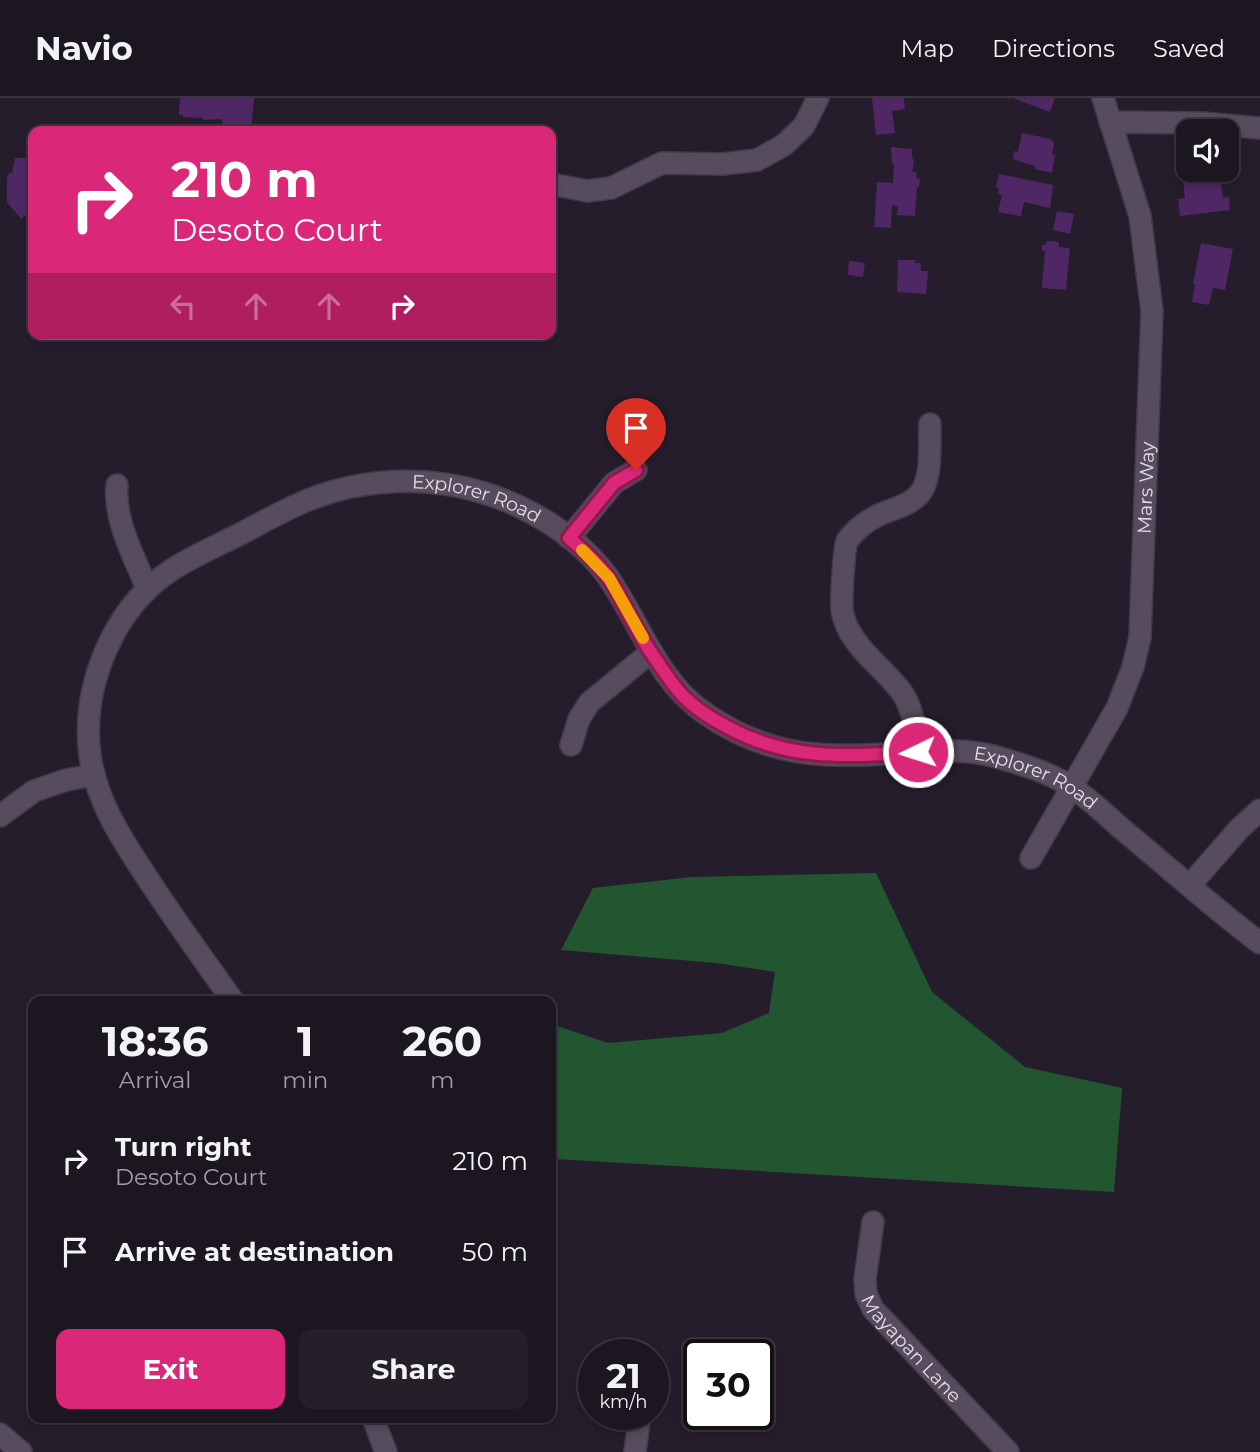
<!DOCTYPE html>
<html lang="en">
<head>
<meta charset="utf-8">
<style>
	body { margin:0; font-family:Montserrat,sans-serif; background:#251f2a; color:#f1f3f6; height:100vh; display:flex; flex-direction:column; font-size:26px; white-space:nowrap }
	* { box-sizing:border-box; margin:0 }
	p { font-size:23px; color:#a09fa5 }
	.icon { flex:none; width:38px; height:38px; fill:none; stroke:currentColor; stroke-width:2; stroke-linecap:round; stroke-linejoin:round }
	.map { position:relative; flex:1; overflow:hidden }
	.side { position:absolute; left:28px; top:898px; width:528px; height:427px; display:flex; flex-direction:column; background:#1c1621; border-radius:14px; box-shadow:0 4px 10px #0003,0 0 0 2px #3a353f }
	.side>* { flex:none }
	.top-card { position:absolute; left:28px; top:28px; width:528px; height:214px; border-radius:14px; box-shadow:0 4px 10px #0003,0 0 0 2px #3a353f; background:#db2777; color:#fff; overflow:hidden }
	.buttons { position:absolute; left:1176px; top:21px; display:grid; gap:14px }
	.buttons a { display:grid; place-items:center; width:63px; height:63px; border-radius:14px; background:#1c1621; box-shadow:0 4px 10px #0003,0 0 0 2px #3a353f; font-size:35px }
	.speed { position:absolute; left:578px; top:1241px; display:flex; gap:14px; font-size:35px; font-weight:700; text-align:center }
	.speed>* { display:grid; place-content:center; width:91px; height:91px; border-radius:50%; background:#1c1621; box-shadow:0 4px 10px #0003,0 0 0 2px #3a353f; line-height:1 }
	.speed small { font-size:18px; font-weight:400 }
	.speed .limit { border:4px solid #111; border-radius:10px; background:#fff; color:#111 }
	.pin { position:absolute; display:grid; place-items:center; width:60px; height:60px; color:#fff; margin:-72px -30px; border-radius:50% 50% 50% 0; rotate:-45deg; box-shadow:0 0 7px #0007 }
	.pin .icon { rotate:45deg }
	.me { position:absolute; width:77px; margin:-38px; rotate:266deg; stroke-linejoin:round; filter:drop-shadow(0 0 5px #0008) }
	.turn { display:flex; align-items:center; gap:24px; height:147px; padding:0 28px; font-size:32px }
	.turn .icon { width:91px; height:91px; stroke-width:2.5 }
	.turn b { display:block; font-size:49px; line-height:60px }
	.lanes { display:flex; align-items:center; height:66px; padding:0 28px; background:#0003; justify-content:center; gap:35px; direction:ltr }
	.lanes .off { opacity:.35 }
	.eta { display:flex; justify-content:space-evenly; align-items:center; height:119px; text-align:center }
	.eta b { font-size:42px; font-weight:700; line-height:49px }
	.primary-button { display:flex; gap:14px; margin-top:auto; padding:14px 28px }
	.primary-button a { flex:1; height:80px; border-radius:14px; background:#db2777; color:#fff; font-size:28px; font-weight:700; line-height:80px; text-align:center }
	.primary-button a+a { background:#251f2a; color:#f1f3f6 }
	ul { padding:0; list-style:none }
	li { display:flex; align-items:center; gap:21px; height:91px; padding:0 28px }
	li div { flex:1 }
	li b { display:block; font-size:26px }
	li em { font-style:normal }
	header { display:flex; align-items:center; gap:42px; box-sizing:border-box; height:98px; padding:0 35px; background:#1c1621; border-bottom:2px solid #3a353f }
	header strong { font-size:33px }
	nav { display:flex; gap:38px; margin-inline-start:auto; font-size:24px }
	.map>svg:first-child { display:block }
</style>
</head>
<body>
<header>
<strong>Navio</strong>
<nav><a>Map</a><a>Directions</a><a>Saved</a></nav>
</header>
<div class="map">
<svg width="1260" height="1354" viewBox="0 0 1260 1354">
	<rect width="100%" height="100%" fill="#261d2c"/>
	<path fill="#225630" d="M876 775 932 894 1025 969 1122 990 1114 1094 555 1061 551 1062V926L608 945 722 935 769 915 775 874 716 865 561 852 593 790 692 779Z"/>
	<g fill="#502765">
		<path d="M180 0H254L251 31 222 27V21L203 22V20L183 19V17H179Z"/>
		<path d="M872 0H904L905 11 892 13 895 35 876 37Z"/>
		<path d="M1013 0H1055L1050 14Z"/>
		<path d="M1022 35 1051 41 1054 45 1052 56 1055 57 1052 75 1035 71V68L1013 61 1014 53 1018 54Z"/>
		<path d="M891 49 912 51V59L914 64 912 74H916L917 81H920L919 89H917L915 118 897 117 898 108 892 107 891 130 874 129 877 84 893 85 894 66H892Z"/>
		<path d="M15 60H33V111L21 121 7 104V80L9 75H12Z"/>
		<path d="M1188 60V72H1199L1200 79 1220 77 1223 100 1229 99 1230 112 1180 118 1178 101 1185 100 1181 61Z"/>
		<path d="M999 76 1053 87 1050 110 1024 104 1021 118 998 114 1002 97 998 96 999 90 996 89Z"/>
		<path d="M1057 113 1074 116 1070 136 1053 132Z"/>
		<path d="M1046 143 1059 144V149L1070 150 1066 192 1042 190 1045 153 1042 152V147H1046Z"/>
		<path d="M1201 145 1233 151 1225 192 1213 190 1209 207 1192 204 1195 186H1193Z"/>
		<path d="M898 162H915V165H921V173H928L926 196 897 194Z"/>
		<path d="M849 163 865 165 863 179 848 177Z"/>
	</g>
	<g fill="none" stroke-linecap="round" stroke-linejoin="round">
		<g stroke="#423a47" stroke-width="24">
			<g id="minor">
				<path d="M1110 24 1202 25 1260 30"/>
				<path d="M551 86 587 93 611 90 662 65 723 66 757 62 784 47 804 28 818 0"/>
				<path d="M117 387C114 424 134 457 147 491"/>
				<path d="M569 440 614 385 636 372"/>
				<path d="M571 647 579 621 589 605 651 554"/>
				<path d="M918 654C915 633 914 611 901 593 881 567 847 546 842 512 841 503 844 450 847 443 853 434 865 424 875 419 891 410 915 408 924 389 932 370 929 346 930 326"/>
				<path d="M0 718 34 693 66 682 94 677"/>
				<path id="s1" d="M1031 760 1117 610 1133 569 1140 539 1152 213 1140 118 1103 0"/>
				<path d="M1190 787 1240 730 1260 712"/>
				<path id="s2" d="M233 903C204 862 174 821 146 778 121 740 97 704 90 658 81 589 113 509 173 471 195 457 221 446 244 434 265 423 286 411 308 402 363 380 427 377 484 395 530 409 579 439 608 479 640 525 657 583 706 616 771 661 827 660 902 655 934 653 969 650 1000 660 1024 667 1054 676 1074 691 1091 702 1107 718 1122 731 1168 769 1212 809 1260 845"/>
				<path id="s3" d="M873 1124 865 1181 866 1196 873 1211 1008 1354"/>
				<path d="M373 1320 386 1354"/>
				<path d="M0 1336 21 1354"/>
				<path d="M635 1354 640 1316"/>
			</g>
		</g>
		<use href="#minor" stroke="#574c5d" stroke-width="21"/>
	</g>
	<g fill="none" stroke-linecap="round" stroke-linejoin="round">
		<g stroke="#8e194d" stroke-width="18">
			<path id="route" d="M636 372 614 385 569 440C584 453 599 466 610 482 625 506 636 532 652 556 662 570 672 587 684 599 696 611 712 621 727 629 791 664 849 658 918 654"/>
		</g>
		<use href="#route" stroke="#db2777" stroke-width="12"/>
		<path stroke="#f59e0b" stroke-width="12" d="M582 452 609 480 643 540"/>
	</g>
	<g text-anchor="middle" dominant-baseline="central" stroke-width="5" stroke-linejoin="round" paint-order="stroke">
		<g font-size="19" fill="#e3dce7" stroke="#0d090f">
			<text stroke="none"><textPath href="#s1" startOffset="397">Mars Way</textPath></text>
			<text stroke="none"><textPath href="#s2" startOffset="826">Explorer Road</textPath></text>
			<text stroke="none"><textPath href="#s2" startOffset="1498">Explorer Road</textPath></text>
			<text stroke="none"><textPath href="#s3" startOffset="144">Mayapan Lane</textPath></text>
		</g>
	</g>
</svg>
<div class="buttons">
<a><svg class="icon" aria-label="sound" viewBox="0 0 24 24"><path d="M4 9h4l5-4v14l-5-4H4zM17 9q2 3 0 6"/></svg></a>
</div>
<div class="speed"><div>21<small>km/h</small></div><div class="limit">30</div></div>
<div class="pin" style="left:636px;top:372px;background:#d93025"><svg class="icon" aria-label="arrive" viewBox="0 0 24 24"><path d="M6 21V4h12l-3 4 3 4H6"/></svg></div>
<svg class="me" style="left:918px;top:654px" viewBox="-20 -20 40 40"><circle r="17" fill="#db2777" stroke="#fff" stroke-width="3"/><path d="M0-11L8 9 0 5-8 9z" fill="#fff"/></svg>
<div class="top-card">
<div class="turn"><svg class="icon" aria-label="right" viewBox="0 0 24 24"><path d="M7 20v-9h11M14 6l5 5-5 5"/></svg><div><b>210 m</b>Desoto Court</div></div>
<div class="lanes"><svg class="icon off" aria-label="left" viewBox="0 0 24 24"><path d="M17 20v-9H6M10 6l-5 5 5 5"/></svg><svg class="icon off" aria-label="ahead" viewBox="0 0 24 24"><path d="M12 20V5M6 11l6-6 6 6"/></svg><svg class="icon off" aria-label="ahead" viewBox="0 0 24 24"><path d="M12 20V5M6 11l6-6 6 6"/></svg><svg class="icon" aria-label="right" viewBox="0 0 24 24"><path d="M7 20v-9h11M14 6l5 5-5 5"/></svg></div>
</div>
<section class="side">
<div class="eta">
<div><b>18:36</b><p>Arrival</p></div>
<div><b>1</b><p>min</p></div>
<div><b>260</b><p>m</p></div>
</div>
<ul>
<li><svg class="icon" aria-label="right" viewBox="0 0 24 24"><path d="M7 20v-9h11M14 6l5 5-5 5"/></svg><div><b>Turn right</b><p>Desoto Court</p></div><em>210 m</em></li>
<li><svg class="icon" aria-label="arrive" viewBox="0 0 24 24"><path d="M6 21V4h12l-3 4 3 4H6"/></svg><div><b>Arrive at destination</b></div><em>50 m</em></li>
</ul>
<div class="primary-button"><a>Exit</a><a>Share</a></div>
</section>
</div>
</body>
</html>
